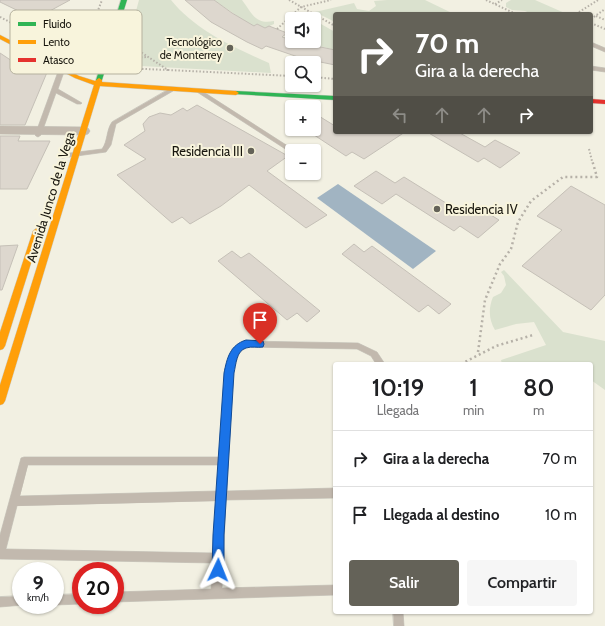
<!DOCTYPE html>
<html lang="es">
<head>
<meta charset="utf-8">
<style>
	body { margin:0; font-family:Cabin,sans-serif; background:#f6f6f6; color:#202124; height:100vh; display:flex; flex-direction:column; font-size:15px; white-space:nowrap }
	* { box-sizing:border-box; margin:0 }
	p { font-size:13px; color:#757577 }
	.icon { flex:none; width:22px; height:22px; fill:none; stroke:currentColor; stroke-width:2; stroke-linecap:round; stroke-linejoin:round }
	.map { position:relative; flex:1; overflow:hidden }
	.sheet { position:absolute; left:333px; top:362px; width:260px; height:252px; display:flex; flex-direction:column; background:#fff; border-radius:4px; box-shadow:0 1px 3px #0004 }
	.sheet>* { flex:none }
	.banner { position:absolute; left:333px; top:12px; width:260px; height:122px; border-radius:4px; box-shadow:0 1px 3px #0004; background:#646258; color:#fff; overflow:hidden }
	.controls { position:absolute; left:285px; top:12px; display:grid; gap:8px }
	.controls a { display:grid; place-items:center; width:36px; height:36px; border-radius:4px; background:#fff; box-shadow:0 1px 3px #0004; font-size:20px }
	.speed { position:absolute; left:12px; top:562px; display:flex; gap:8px; font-size:20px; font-weight:700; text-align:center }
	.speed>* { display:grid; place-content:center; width:52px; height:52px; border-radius:50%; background:#fff; box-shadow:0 1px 3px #0004; line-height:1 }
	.speed small { font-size:10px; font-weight:400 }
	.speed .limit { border:6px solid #d22; background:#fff; color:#111 }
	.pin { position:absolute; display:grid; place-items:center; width:34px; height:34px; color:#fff; margin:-41px -17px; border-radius:50% 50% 50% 0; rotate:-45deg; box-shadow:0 0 4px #0007 }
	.pin .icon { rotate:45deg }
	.me { position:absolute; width:44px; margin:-22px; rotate:2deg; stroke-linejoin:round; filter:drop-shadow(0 0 3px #0008) }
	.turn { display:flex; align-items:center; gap:14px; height:84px; padding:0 16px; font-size:18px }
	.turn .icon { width:52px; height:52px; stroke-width:2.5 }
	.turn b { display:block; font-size:28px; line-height:34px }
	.lanes { display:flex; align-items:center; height:38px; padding:0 16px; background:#0003; justify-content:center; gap:20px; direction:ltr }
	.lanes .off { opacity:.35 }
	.eta { display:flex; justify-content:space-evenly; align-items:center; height:68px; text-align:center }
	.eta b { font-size:24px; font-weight:600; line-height:28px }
	.button { display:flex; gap:8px; margin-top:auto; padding:8px 16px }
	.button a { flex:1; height:46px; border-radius:4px; background:#646258; color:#fff; font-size:16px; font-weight:600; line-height:46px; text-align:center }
	.button a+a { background:#f6f6f6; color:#202124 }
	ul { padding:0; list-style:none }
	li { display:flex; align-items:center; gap:12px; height:56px; padding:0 16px; border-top:1px solid #e0e0e0 }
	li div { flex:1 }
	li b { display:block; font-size:15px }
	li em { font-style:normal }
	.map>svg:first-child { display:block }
</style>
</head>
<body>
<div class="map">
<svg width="605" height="626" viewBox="0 0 605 626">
	<rect width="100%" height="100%" fill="#f2f0e2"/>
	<g fill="#dae1ce">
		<path d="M139 0H171C195 30 235 48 269 63L271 73 141 66 124 55Z"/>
		<path d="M214 0H242C252 13 255 25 274 21V24L265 28 257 24 254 26 240 18Z"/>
		<path d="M387 0H425L454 14H335V22L315 12 354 3 357 9 369 11 376 6 374 1Z"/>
		<path d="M511 0H535L567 14H532L525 11 512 10 506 7V3Z"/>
		<path d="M314 20 335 32V50L300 41H314Z"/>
		<path d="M504 270 563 332 605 341V390L591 380V364H502L501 360 546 345 534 322 516 324 495 330C489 320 488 309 493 297L501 293 506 285 504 276 501 272Z"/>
	</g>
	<path fill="#a1b4c2" d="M338 184 436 251 413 269 317 198Z"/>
	<g fill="#ddd7ce" stroke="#c5c0b7">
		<path d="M0 0H70L35 19 0 2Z"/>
		<path d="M185 0H214L232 13 254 26 257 24 265 28 269 26 287 33 282 37 292 40V41L335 50V65L301 58 266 46 262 49 247 42 211 22Z"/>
		<path d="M0 53 12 61 17 58 48 70 25 125H0Z"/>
		<path d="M197 105 288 156 267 171 327 215 306 228 249 185 221 206 190 224 182 217 172 223 117 175 146 159 124 145 145 131 143 124 149 117 160 113 171 115 183 108 187 111Z"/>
		<path d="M314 113 335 126V132H405L364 159 352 152 346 156 305 129H314Z"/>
		<path d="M427 132H458L485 147 495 140 520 153 500 168 484 158 478 162Z"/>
		<path d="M0 136H20L18 141H50L27 189H0Z"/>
		<path d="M376 171 395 183 404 177 462 213 473 204 499 220 478 238 460 226 454 231 396 194 382 204 354 186Z"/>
		<path d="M571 186 605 205V295L591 310 522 266 562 230 537 216Z"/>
		<path d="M354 244 364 252 372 246 451 304 439 314 428 305 419 312 342 254Z"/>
		<path d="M18 245 2 290H0V246Z"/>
		<path d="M232 251 241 258 249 253 320 311 307 322 297 313 287 320 218 261Z"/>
	</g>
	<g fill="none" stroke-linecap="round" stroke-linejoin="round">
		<g stroke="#cdccc2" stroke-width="1">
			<g id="lane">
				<path d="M591 42 605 48V52L591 46Z"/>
				<path d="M591 66 605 68V72L591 70Z"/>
				<path d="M62 67 65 69 58 89 82 103 81 104H77L56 93 41 135 38 137 36 136 35 135 59 69Z"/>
				<path d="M171 88 173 89V91L116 124 111 145 106 152 62 158 59 156 62 154 102 149C108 141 106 130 112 122Z"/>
				<path d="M199 89 294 150 295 151H292V153L290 152 197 92V90Z"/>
				<path d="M246 341 358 343 377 352 385 364H376L371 356 357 349 247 347 239 353 233 373 227 491 335 488V498L226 500 222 588 335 585V595L115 602V592L211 589 213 563 0 559V535L21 458 24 457H219L225 373 232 349ZM28 465H219L217 491 20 496ZM217 501 213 553 6 549 17 506Z"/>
				<path d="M81 594V604L55 605H54L55 595Z"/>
				<path d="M21 596V605H24L0 607V597Z"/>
				<path d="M393 612H403L404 626H394Z"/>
			</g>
		</g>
		<g stroke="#cdccc2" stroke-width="1">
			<path id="street" d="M0 126 84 127 88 128 90 131 88 134 84 135 0 134Z"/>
		</g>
		<g stroke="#cdccc2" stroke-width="1">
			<g id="fast">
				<path d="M121 0H127L102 80 99 82 97 81 96 80Z"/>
				<path d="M236 91 335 96V100L234 94V92Z"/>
			</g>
		</g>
		<g stroke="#cdccc2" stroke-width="1">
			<g id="slow">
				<path d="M0 35 79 76 95 81 99 78 102 80V82L236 91 239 93 236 95 100 86 5 401 3 404 0 405V385L94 85 75 78 0 39Z"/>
				<path d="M37 228 41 231 5 346 3 349 0 350V332L33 231Z"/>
			</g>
		</g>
		<g stroke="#cdccc2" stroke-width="1">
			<path id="jam" d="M591 99 605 100V104L591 103Z"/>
		</g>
		<g stroke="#b6b1a8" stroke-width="2" stroke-dasharray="1.5 2" stroke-linecap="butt">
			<path d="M289 0 335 26"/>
			<path d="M486 0 516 14"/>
			<path d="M495 4 502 0"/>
			<path d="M523 14H525"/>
			<path d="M576 14 598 0"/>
			<path d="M596 16 605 20"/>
			<path d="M0 17 70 53 82 52 102 0"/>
			<path d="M591 19 605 9"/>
			<path d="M591 23 605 29"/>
			<path d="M277 29 301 7 331 0"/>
			<path d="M127 43 168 70 292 76"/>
			<path d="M121 63 132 58 147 57"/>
			<path d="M121 68 168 70"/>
			<path d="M314 77 335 79"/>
			<path d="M589 149 592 161"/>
		</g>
		<g stroke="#b6b1a8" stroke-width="2.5" stroke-dasharray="2 3" stroke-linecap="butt">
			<path d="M478 352 485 300 500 264 511 249 518 222 531 201 563 177H597L592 160"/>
			<path d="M461 364 496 346 533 335"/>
		</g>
		<use href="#lane" fill="#c2b9ae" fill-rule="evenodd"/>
		<use href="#street" fill="#c2b9ae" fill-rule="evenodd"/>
		<use href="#fast" fill="#30b455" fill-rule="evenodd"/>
		<use href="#slow" fill="#ff9f0a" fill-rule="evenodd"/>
		<use href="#jam" fill="#e5322d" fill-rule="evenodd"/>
	</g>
	<path fill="#1a73e8" stroke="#114b97" d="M246 340 263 341 264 344 263 347C257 348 252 346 246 348 236 351 236 365 234 373L224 535V570L222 574 218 576 214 574 212 570 213 535 224 373C227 358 230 345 246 340Z"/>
	<g fill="#646258" stroke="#f8f4dc" stroke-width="1.5">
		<circle cx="230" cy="48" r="4"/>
		<circle cx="251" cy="151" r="4"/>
		<circle cx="437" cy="209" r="4"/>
	</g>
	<g text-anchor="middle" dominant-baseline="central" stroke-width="4" stroke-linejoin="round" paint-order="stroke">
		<g font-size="11" fill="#18160e" stroke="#f8f4dc" text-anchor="end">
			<text x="222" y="42">Tecnológico<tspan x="222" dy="13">de Monterrey</tspan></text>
		</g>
		<g font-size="13" fill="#18160e" stroke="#f8f4dc" text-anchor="end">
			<text x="243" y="151">Residencia III</text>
			<text x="445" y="209" text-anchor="start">Residencia IV</text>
		</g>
		<g font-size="13" fill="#18160e" stroke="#f8f4dc">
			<text transform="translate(50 197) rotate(-73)">Avenida Junco de la Vega</text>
		</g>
	</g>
	<rect x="10" y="10" width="132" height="64" rx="6" fill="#f8f4dc" stroke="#b5b19e" stroke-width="1"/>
	<rect x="18" y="22" width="18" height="4" fill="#30b455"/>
	<rect x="18" y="40" width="18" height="4" fill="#ff9f0a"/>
	<rect x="18" y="58" width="18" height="4" fill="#e5322d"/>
	<g font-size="11" fill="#18160e">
		<text x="43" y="28">Fluido</text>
		<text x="43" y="46">Lento</text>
		<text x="43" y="64">Atasco</text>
	</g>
</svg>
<div class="controls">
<a><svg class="icon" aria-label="sound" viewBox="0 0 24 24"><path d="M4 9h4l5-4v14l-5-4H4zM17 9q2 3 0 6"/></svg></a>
<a><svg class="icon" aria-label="search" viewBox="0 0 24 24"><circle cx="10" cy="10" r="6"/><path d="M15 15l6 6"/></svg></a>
<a>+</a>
<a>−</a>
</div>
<div class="speed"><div>9<small>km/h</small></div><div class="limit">20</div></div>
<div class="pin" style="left:260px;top:344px;background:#d93025"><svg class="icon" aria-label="arrive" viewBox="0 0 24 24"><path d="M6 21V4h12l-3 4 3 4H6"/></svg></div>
<svg class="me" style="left:218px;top:570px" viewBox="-20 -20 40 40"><path d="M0-17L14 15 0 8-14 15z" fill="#1a73e8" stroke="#fff" stroke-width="4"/></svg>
<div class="banner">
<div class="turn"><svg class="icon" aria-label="right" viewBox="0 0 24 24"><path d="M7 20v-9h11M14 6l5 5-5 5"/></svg><div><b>70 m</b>Gira a la derecha</div></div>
<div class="lanes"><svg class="icon off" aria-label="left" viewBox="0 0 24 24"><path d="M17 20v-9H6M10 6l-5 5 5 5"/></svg><svg class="icon off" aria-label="ahead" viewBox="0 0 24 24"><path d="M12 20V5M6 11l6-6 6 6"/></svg><svg class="icon off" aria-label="ahead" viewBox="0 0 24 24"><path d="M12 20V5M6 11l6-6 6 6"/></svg><svg class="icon" aria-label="right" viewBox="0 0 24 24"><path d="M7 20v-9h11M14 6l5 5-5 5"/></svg></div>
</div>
<section class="sheet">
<div class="eta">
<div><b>10:19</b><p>Llegada</p></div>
<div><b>1</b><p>min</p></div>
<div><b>80</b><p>m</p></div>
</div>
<ul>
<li><svg class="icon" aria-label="right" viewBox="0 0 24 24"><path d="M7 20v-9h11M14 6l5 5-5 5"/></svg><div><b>Gira a la derecha</b></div><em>70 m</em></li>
<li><svg class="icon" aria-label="arrive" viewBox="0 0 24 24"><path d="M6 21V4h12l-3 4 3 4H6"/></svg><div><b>Llegada al destino</b></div><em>10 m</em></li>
</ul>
<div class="button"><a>Salir</a><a>Compartir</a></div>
</section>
</div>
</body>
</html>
